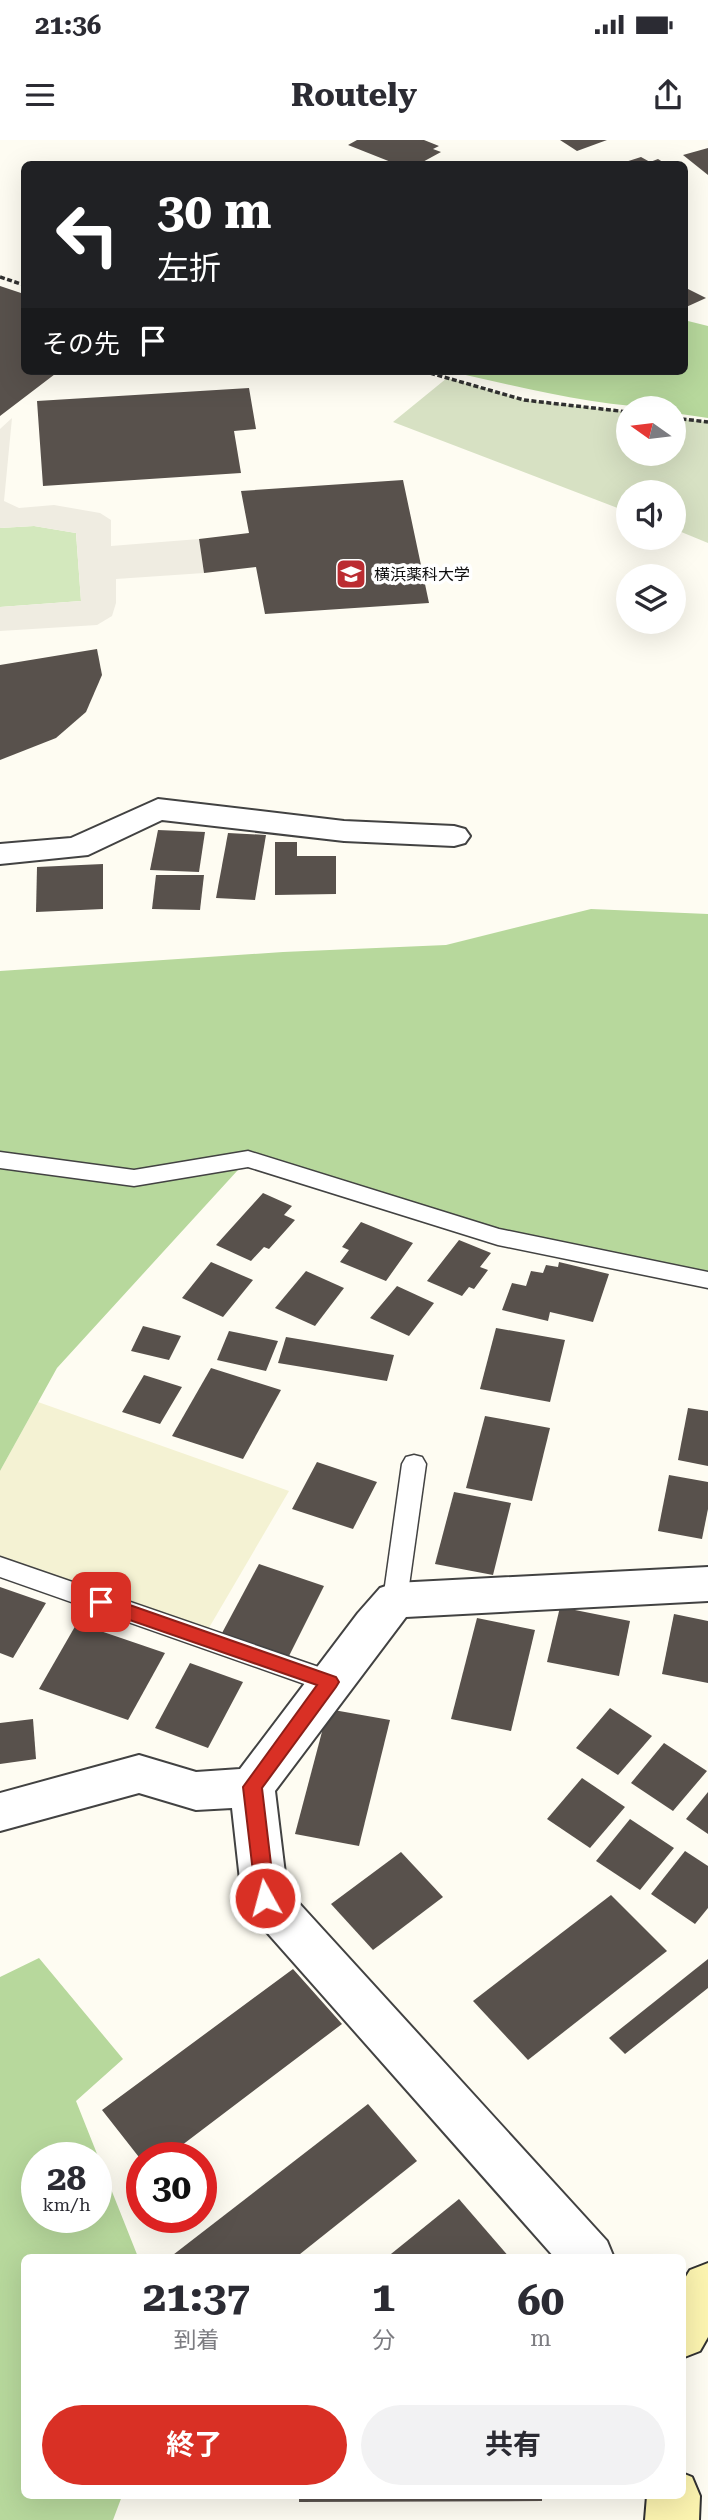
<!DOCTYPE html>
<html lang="ja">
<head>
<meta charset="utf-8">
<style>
	body { margin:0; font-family:"Roboto Serif","Noto Sans JP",serif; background:#f2f2f3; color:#2b2b33; height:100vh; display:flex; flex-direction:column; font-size:26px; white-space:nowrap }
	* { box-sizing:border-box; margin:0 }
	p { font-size:23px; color:#7c7c81 }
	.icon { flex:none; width:38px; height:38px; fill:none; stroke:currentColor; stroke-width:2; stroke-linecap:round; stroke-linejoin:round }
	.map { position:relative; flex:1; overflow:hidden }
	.drawer { position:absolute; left:21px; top:2114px; width:665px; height:245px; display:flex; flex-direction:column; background:#fff; border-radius:10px; box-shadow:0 7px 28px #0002 }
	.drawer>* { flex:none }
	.hud { position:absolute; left:21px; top:21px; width:667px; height:214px; border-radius:10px; box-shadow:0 7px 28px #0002; background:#202124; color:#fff; overflow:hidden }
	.needle { width:46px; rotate:284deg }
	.tools { position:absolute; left:616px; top:256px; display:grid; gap:14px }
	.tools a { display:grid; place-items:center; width:70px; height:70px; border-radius:50%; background:#fff; box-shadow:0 7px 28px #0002; font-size:35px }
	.speed { position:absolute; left:21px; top:2002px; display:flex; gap:14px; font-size:35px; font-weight:700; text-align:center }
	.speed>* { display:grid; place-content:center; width:91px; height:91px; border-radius:50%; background:#fff; box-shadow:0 7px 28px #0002; line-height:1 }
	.speed small { font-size:18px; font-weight:400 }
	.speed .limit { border:10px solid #d22; background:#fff; color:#111 }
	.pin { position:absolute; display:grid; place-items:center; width:60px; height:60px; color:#fff; margin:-30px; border-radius:14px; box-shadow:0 4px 10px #0006 }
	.me { position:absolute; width:77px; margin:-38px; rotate:353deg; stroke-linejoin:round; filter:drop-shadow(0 0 5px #0008) }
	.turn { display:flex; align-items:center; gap:24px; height:147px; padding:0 21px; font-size:32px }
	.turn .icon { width:91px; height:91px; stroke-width:2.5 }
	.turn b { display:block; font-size:49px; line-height:60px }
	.then { display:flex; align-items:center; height:66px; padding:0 21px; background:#0003; gap:14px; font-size:26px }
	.eta { display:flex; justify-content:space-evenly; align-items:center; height:119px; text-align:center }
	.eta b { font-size:42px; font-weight:700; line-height:49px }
	.button { display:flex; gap:14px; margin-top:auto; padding:14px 21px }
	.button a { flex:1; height:80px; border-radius:42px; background:#d93025; color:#fff; font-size:28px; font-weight:700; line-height:80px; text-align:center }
	.button a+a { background:#f2f2f3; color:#2b2b33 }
	.status { display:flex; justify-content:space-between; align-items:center; height:49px; padding:0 35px; background:#fff; direction:ltr }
	.status svg { height:19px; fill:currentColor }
	header { display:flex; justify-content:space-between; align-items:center; height:91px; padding:0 21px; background:#fff; font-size:32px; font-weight:700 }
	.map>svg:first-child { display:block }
</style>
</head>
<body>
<div class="status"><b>21:36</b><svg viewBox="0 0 49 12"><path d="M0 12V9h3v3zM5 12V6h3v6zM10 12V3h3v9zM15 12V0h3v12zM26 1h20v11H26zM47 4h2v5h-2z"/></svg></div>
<header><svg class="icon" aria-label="menu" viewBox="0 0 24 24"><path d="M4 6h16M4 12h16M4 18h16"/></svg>Routely<svg class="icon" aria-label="share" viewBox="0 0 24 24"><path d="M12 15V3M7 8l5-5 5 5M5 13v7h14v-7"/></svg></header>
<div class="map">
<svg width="708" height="2380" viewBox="0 0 708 2380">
	<rect width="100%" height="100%" fill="#fefcf2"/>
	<path fill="#f4f2d3" d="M38 1262 289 1351 203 1498 0 1427V1331Z"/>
	<path fill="#d3e8bd" d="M34 386 76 393 81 461 0 467V388Z"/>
	<g fill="#b7d89c" fill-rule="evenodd">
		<path d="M684 180 708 186V278L674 273V268C597 268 522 247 448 231H684Z"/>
		<path d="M591 769 708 774V1143L498 1097 248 1019 57 1228 0 1331V831L283 812 446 805Z"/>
		<path d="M39 1818 123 1919 76 1961 138 2117 24 2118V2356H122L113 2380H0V1837ZM37 2018H96V2077H37Z"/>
	</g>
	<path fill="#d7e1c3" d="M447 238 524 260 628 272V313H674V278L708 282V403L674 389V352H628V372L393 282Z"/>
	<path fill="#efece1" d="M12 278 4 361 19 368 54 365 100 373 111 380V406L199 399 204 433 116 439V463L112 476 97 485 0 491V467L81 461 76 393 34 386 0 388V289Z"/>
	<g fill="#58514c">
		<path d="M357 0H424L439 6 433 9 441 12 419 24H396L348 5Z"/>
		<path d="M560 0H607L577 11Z"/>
		<path d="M708 8V35L683 15Z"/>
		<path d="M641 17 650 22 658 19 666 24H619Z"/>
		<path d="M0 146 24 154V231H59L0 276Z"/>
		<path d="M686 148 706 158 684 168Z"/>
		<path d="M249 248 256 289 234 291 241 333 43 346 37 261Z"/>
		<path d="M403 340 429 463 265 474 256 427 204 433 199 399 249 393 241 351Z"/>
		<path d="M97 509 102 535 86 572 56 598 0 620V525Z"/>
		<path d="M158 690 205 692 199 732 150 730Z"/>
		<path d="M228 693 266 695 255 760 216 758Z"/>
		<path d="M275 702H297V716H336V754L275 755Z"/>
		<path d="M103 724V769L36 772 37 727Z"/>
		<path d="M156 735H204L200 770 152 769Z"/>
		<path d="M263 1053 292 1066 284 1075 295 1080 269 1109 264 1107 251 1121 216 1105Z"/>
		<path d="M361 1082 413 1103 386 1141 340 1122 349 1110 342 1107Z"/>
		<path d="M459 1100 491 1113 480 1127 488 1130 474 1149 469 1147 462 1156 427 1141Z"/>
		<path d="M211 1122 253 1140 223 1177 182 1158Z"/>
		<path d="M559 1122 609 1134 593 1182 550 1172 548 1181 502 1170 512 1143 526 1146 531 1131 543 1133 546 1125 558 1127Z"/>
		<path d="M306 1131 344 1148 315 1186 275 1168Z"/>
		<path d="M397 1146 434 1163 409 1196 370 1178Z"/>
		<path d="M143 1186 181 1196 169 1220 131 1211Z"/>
		<path d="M496 1188 565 1200 550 1262 480 1249Z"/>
		<path d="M229 1191 278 1201 266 1231 217 1220Z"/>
		<path d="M286 1197 394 1215 387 1241 278 1223Z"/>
		<path d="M211 1228 281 1250 243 1319 172 1296Z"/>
		<path d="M144 1235 182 1247 160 1284 122 1272Z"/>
		<path d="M688 1268 708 1271V1326L678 1320Z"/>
		<path d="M485 1276 550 1288 532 1361 466 1348Z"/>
		<path d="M317 1322 377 1342 353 1389 292 1369Z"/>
		<path d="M669 1335 708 1342V1369L702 1399 658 1391Z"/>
		<path d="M454 1352 511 1363 493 1435 435 1424Z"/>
		<path d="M259 1424 324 1446 289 1516 222 1493Z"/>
		<path d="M0 1447 46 1463 13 1518 0 1513Z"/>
		<path d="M560 1467 630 1481 619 1536 547 1522Z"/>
		<path d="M674 1474 708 1481V1543L662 1534Z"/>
		<path d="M477 1478 535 1490 511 1591 451 1579Z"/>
		<path d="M77 1483 165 1513 128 1580 39 1549Z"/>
		<path d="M190 1523 243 1542 208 1608 155 1588Z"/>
		<path d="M610 1568 652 1596 618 1635 576 1608Z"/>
		<path d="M328 1569 390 1580 359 1706 295 1694Z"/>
		<path d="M33 1579 36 1619 0 1624V1583Z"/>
		<path d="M664 1603 707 1631 673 1671 631 1643Z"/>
		<path d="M582 1638 625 1667 590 1708 547 1679Z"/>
		<path d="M708 1652V1694L686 1679Z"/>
		<path d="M630 1679 674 1708 640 1750 596 1721Z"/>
		<path d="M685 1711 708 1726V1768L695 1784 651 1754Z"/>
		<path d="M401 1712 443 1757 373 1810 331 1764Z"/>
		<path d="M611 1755 667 1811 528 1920 473 1861Z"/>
		<path d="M708 1819V1848L625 1914 609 1898Z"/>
		<path d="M293 1829 342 1884 165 2018H142V2021L102 1970Z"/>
		<path d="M368 1964 417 2021 295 2118H169Z"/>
		<path d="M459 2059 510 2118H386Z"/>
		<path d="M299 2356H542V2361L299 2362Z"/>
	</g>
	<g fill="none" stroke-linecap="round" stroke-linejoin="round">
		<g stroke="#424242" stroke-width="3">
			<g id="lane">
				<path d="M248 1011 499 1089 708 1132V1148L498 1105 248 1027 134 1046 0 1028V1012L134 1030Z"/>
				<path d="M414 1315 422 1317 426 1324 407 1460 404 1467 395 1470 386 1467 383 1460 402 1324 406 1317Z"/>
				<path d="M0 1417 339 1534 343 1542 339 1550 330 1553 0 1437Z"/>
			</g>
		</g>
		<g stroke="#424242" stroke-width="4">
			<g id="street">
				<path d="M158 659 344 681 454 686 465 689 470 696 465 703 454 706 344 701 162 680 88 715 0 724V704L71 698Z"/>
				<path d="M708 1427V1461L406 1477 275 1651 287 1750 607 2101 614 2118H555L249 1772 242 1758 232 1668 196 1670 139 1653 0 1691V1653L139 1615 196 1632 240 1629 358 1473 380 1448 395 1443Z"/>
			</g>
		</g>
		<g stroke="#313131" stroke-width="4">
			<g id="secondary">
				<path d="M708 2123V2197L700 2211 682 2218V2143L690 2130Z"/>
				<path d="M682 2333 692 2337 700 2356 699 2380H645L647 2356H682Z"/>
			</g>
		</g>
		<g stroke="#313131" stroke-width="3.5" stroke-dasharray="5 2.5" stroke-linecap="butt">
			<path d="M0 137 24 145"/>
			<path d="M423 231 524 260 628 272"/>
			<path d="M674 278 708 282"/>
		</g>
		<use href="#lane" fill="#fff" fill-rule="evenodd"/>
		<use href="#street" fill="#fff" fill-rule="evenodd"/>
		<use href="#secondary" fill="#fcf4b0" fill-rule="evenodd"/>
	</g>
	<path fill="#d93025" stroke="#8d1f18" stroke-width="2" d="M101 1455 336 1537 339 1542 336 1547 262 1648 275 1758 272 1764 265 1766 259 1764 256 1758 243 1647 317 1545 95 1468 93 1462 95 1457Z"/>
	<defs>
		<g id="university-square" transform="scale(1.575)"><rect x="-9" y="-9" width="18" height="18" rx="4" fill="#bb2c31" stroke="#fff"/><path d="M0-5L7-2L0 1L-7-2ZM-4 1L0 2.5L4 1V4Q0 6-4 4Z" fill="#fff"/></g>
	</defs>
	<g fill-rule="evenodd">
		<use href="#university-square" x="351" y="434"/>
	</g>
	<g text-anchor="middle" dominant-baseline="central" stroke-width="7" stroke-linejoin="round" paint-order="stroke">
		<g font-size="16" fill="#0f0f0f" stroke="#fff" text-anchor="start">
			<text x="374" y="434">横浜薬科大学</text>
		</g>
	</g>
</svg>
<div class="tools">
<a><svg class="needle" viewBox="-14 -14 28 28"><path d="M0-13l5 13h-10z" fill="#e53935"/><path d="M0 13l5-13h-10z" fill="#7c7c81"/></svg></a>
<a><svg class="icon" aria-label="sound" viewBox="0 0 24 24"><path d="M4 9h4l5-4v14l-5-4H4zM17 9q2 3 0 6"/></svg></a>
<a><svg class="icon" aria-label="layers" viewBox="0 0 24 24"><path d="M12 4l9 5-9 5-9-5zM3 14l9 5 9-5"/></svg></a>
</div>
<div class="speed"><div>28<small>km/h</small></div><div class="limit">30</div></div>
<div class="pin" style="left:101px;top:1462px;background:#d93025"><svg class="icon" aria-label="arrive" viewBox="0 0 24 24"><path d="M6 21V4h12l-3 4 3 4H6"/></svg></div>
<svg class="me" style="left:265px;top:1758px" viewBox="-20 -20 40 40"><circle r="17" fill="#d93025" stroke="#fff" stroke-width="3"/><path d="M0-11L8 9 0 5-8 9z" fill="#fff"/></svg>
<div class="hud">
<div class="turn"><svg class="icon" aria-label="left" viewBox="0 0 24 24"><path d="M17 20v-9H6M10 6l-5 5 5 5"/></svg><div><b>30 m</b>左折</div></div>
<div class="then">その先<svg class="icon" aria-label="arrive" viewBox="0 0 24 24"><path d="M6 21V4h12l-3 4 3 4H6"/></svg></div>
</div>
<section class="drawer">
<div class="eta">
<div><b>21:37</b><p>到着</p></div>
<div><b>1</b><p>分</p></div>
<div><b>60</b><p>m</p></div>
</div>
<div class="button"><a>終了</a><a>共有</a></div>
</section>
</div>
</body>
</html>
